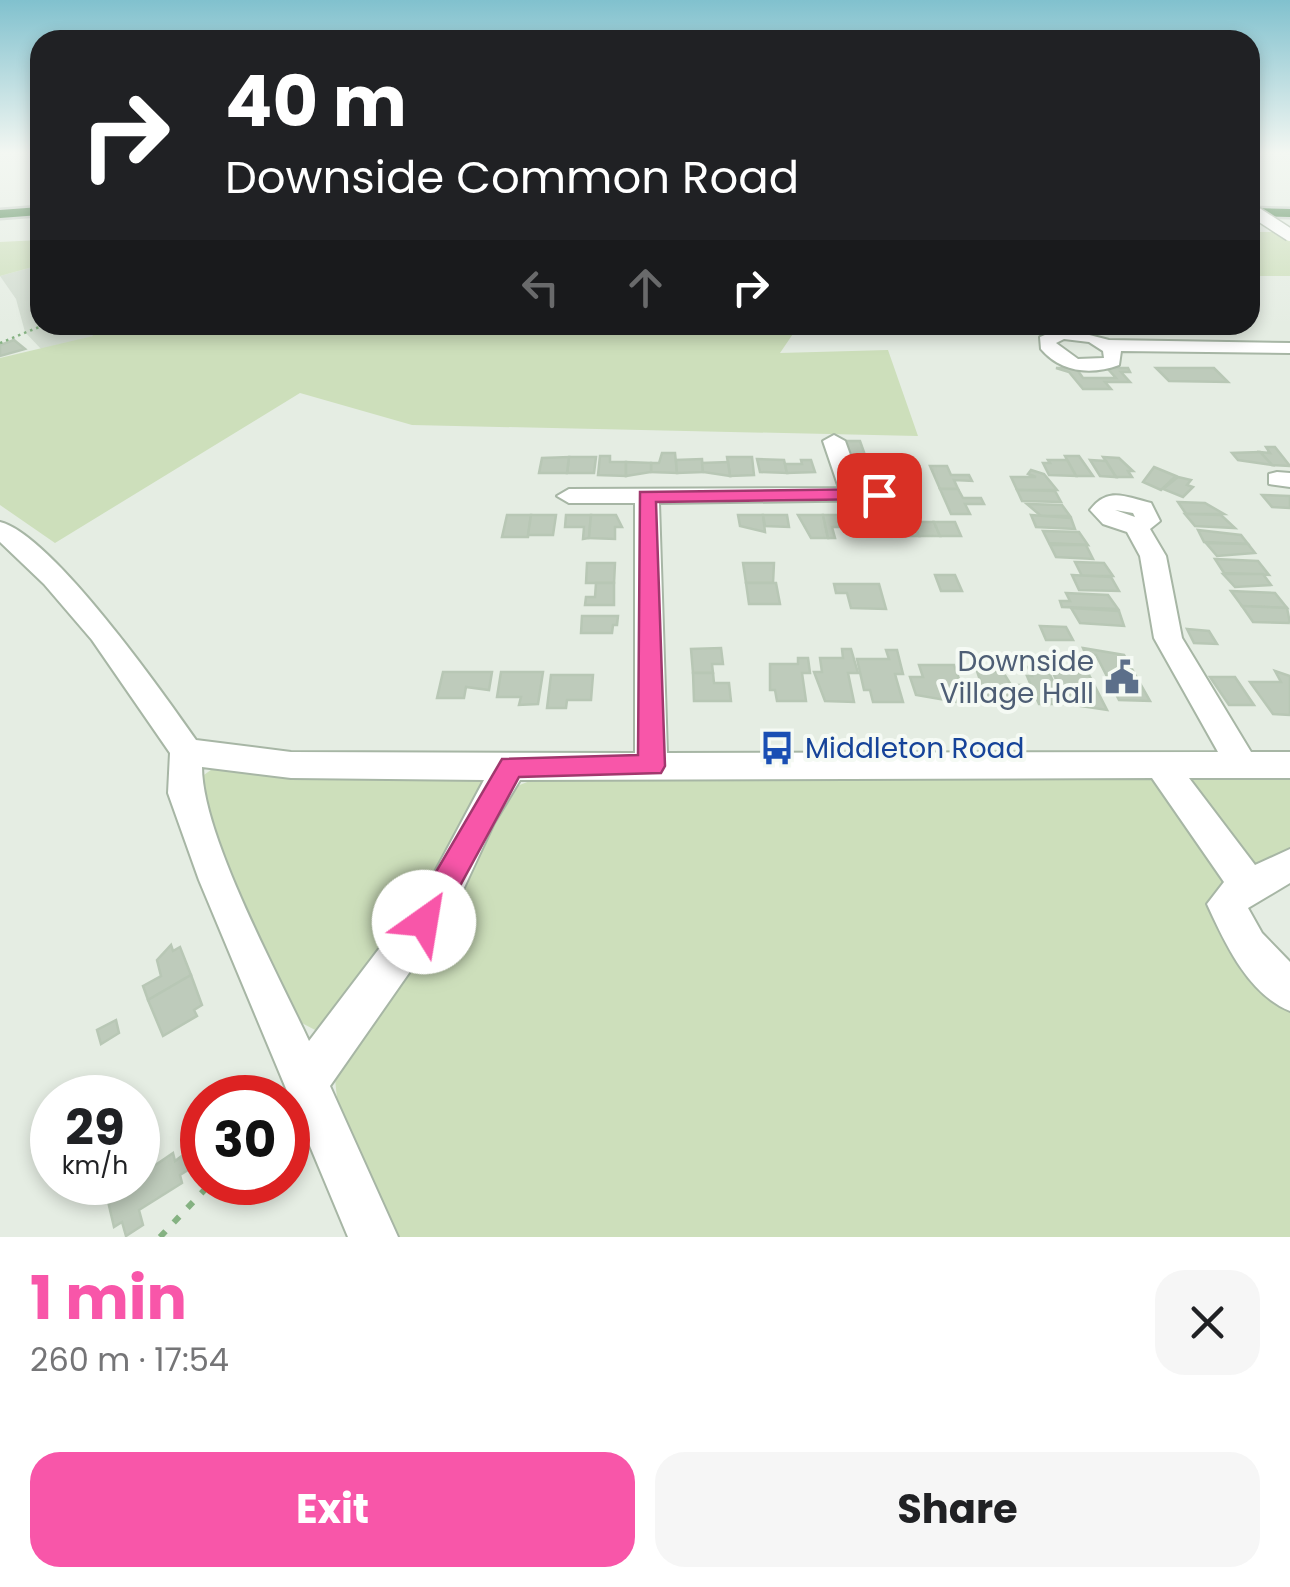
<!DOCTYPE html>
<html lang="en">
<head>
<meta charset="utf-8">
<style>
	body { margin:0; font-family:Poppins,sans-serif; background:#f6f6f6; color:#202124; height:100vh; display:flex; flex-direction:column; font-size:38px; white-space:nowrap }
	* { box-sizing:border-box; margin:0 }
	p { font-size:32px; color:#757577 }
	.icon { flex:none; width:55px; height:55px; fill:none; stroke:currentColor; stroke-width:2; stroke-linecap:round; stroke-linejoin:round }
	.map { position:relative; height:1237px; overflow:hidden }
	.sheet { display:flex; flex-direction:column; background:#fff; flex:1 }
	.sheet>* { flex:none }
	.guide { position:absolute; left:30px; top:30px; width:1230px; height:305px; border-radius:30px; box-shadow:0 5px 15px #0003; background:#202124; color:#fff; overflow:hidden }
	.speed { position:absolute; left:30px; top:1075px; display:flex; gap:20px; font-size:50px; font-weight:700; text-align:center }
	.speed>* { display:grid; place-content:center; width:130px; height:130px; border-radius:50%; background:#fff; box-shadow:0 5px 15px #0003; line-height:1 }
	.speed small { font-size:25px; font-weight:400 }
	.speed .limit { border:15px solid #d22; background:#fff; color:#111 }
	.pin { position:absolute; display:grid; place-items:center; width:85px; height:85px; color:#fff; margin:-42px; border-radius:20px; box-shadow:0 5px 15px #0006 }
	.me { position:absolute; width:110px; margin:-55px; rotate:32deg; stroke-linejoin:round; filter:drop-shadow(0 0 8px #0008) }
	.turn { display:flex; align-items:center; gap:35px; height:210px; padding:0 30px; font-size:45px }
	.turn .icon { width:130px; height:130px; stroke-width:2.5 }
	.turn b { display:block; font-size:70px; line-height:85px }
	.lanes { display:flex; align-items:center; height:95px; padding:0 30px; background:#0003; justify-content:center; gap:50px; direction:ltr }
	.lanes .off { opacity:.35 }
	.round { display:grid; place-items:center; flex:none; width:105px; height:105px; border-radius:30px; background:#f6f6f6 }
	.summary { display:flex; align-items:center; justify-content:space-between; height:170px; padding:0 30px }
	h1 { font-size:60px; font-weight:700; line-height:75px; color:#f856a9 }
	.button { display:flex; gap:20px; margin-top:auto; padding:20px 30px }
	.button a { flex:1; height:115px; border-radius:30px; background:#f856a9; color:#fff; font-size:40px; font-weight:700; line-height:115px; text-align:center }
	.button a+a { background:#f6f6f6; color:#202124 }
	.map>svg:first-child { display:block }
</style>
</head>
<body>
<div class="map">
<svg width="1290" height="1237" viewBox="0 0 1290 1237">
	<rect width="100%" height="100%" fill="#e5ede3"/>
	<path fill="#d3ddd1" d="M40 265V325H88L94 336 42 350 25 332 16 299 0 276Z"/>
	<g fill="#cddfbb">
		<path d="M1250 232H1278L1290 240V276H1250Z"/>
		<path d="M40 240V265L0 276V242Z"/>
		<path d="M88 325H799L780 353 888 350 918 436 412 425 300 393 55 543 0 505V358L93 336Z"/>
		<path d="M215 767 479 777 485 786 449 862 319 1032 296 1020 228 874 197 780Z"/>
		<path d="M545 775H1290V877L1238 906 1290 983V1237H394L338 1108 335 1079 512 788Z"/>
	</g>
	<g fill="#becbbb" stroke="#b8c7b5" stroke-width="2.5">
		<path d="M14 340 25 349 0 356V345Z"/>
		<path d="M1056 368H1076L1083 378H1116L1107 368H1128L1130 372H1121L1130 382H1105L1111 389H1083L1069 372Z"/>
		<path d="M1156 368H1214L1228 382 1169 381Z"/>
		<path d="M846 441H860L871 472H856Z"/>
		<path d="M1266 447H1275L1290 466 1272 465 1260 452 1270 453Z"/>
		<path d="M1260 452 1272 465 1238 460 1232 453Z"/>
		<path d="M662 453H675L677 473 651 472V463H659Z"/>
		<path d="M600 456H610V462H626V476L598 475Z"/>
		<path d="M1065 456H1079L1093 476H1076Z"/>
		<path d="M569 457H596L594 473H567Z"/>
		<path d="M569 457 567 473H539L542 458Z"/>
		<path d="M727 457H752L754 475 730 476Z"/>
		<path d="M1103 457 1119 458 1133 471H1128L1132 477H1116Z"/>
		<path d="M702 459 703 472 677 473 676 460Z"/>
		<path d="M757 459 784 460 787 473 760 472Z"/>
		<path d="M801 460H811L815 472 787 473 785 464H802Z"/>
		<path d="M1048 460H1067L1076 476 1049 475 1043 463H1050Z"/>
		<path d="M1090 460 1106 461 1116 477 1100 476Z"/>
		<path d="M626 462 651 463V472L626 476Z"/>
		<path d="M728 462 730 476 703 472 702 463Z"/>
		<path d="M930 466H947L951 475H969L972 481 954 480 958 489H940Z"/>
		<path d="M1154 467 1176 476 1161 490 1143 482Z"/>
		<path d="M1031 470 1044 474 1057 490H1017L1011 477H1036L1028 474Z"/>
		<path d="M1178 477 1191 480 1187 485 1193 487 1183 497 1163 489Z"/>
		<path d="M940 489H958L963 498H981L984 504H965L970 514H951Z"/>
		<path d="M1017 490 1055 491 1061 502 1022 501Z"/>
		<path d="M1262 495 1290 496V508L1272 507Z"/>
		<path d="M1178 502 1205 503 1224 514H1186Z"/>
		<path d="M1027 504 1062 505 1070 516H1041Z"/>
		<path d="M1185 514 1221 515 1235 528 1195 526Z"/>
		<path d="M507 515H531L528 537H502Z"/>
		<path d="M531 515H556L553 535H528Z"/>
		<path d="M566 515H591L589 538 583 539 584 527H565Z"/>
		<path d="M591 515H616L622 527H615V539L589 538Z"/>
		<path d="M738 515H763L765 532 740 526Z"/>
		<path d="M763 515H787L789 527 765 526Z"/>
		<path d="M798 515H823L828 538H811Z"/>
		<path d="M823 515H847L851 527H832L835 538H828Z"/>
		<path d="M1031 515 1071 518 1075 529 1036 527Z"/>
		<path d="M872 522H893L898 536H877Z"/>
		<path d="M893 522H913L919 536H898Z"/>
		<path d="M913 522H934L940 536H919Z"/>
		<path d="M934 522H955L961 536H940Z"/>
		<path d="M1198 530 1241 535 1248 544 1204 542Z"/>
		<path d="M1043 531 1079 532 1088 545 1049 543Z"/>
		<path d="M1206 543 1248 544 1255 553 1217 556Z"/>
		<path d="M1050 545H1086L1093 559 1056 557Z"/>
		<path d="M1215 559 1258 561 1269 575 1224 573Z"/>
		<path d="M1075 562 1104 563 1113 576H1082Z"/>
		<path d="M587 563H615L614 583H586Z"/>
		<path d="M743 563H774L773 583H746Z"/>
		<path d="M1223 574H1263L1271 585 1235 587Z"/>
		<path d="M935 575H955L962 591H941Z"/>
		<path d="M1072 575 1111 577 1119 591 1079 590Z"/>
		<path d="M596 583H614V605H585L586 597H595Z"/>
		<path d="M746 583H776L780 604H749Z"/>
		<path d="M834 584H879L886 609 851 608 847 593H836Z"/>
		<path d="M1231 591 1275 593 1287 608 1242 606Z"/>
		<path d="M1066 593 1108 595 1118 609 1062 607 1060 601H1070Z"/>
		<path d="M1242 606 1287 608 1290 623 1253 622Z"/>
		<path d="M1071 608 1119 611 1124 626 1080 623Z"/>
		<path d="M582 616H618L617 625H613L612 633H581Z"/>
		<path d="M1040 626 1066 627 1073 640H1046Z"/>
		<path d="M1187 629 1209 631 1217 644 1194 643Z"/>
		<path d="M721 648 723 664H712L713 673H693L691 649Z"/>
		<path d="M1083 648 1124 655 1150 701 1119 700 1096 655H1086Z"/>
		<path d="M842 649H851L858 673H848L854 702 825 701 814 672H822L820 658H843Z"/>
		<path d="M886 650H897L903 674H895L903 702H873L870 690H864L857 659H889Z"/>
		<path d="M798 658H808L810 673H802L806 701H777L775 690H770V664H798Z"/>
		<path d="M919 665H954L968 704 916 695 910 677H923Z"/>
		<path d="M1028 667 1047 668 1063 704H1039L1027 676H1032Z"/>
		<path d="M977 671 1003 672 1011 685H1022L1029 704 978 703 970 680H980Z"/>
		<path d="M1275 671 1290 676V715L1273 714 1250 682H1281Z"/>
		<path d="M443 672H492L489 690 466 687 464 698H437Z"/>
		<path d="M501 672H543L538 704 519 705 521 697H497Z"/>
		<path d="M693 673H713L714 683H729L731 701H694Z"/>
		<path d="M1053 673H1088L1107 710 1068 704Z"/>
		<path d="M551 675H593L591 700H567L566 708H547Z"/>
		<path d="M1210 677H1235L1254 705H1229Z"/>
		<path d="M171 945 173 951 180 947 191 975 148 1000 143 986 161 976 157 960Z"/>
		<path d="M191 975 202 1005 194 1010 197 1016 163 1036 148 1000Z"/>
		<path d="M116 1020 119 1033 101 1044 97 1030Z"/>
		<path d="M173 1153 175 1161 183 1155 188 1170 180 1175 182 1183 139 1210 143 1225 126 1236 122 1222 114 1227 107 1197 115 1191 113 1182H138V1177Z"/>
	</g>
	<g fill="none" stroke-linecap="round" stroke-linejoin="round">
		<g stroke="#a7b6a5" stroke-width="4">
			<g id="minor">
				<path d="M1062 328 1109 340 1290 343V353L1121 351 1119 365C1092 375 1061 373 1041 349L1040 337ZM1064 339 1089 342 1103 351 1104 358 1078 359 1056 343Z"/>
				<path d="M834 435 845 441 862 488 887 490V500L659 503 667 753 1218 752 1154 638 1140 556 1127 532 1103 524 1090 510C1108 486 1126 497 1151 503L1160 521 1150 529 1166 556 1182 638 1251 752H1290V778H1189L1255 865 1290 849V883L1248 908 1262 933 1290 962V1011C1248 994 1225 943 1207 904L1224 882 1152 778 520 780 494 823 455 907 330 1086 398 1237H348L199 880 168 793 170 753 92 640 44 584 0 542V522C51 534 164 694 196 740L291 752 635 753V503H569L557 496 569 489 839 488 823 441ZM1115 510 1133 513 1135 517ZM202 767 291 778 484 780 429 883 309 1041C278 974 202 835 202 767Z"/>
				<path d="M1277 472 1290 473V487L1269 484V474Z"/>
			</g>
		</g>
		<g stroke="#c1cac1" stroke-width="5">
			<g id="highway">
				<path d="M40 207V215L0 218V210Z"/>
				<path d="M1250 208 1290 209V217L1250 216Z"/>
			</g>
		</g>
		<g stroke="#85b282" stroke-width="2.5" stroke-dasharray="2.5 4" stroke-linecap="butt">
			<path d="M34 155 40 152"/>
			<path d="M0 343 44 325"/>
		</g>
		<path stroke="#85b282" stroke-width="6" stroke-dasharray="8 12" stroke-linecap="butt" d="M160 1237 212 1182"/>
		<use href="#minor" fill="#fff" fill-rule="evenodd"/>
		<use href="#highway" fill="#2c6d2e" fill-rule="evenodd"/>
		<g stroke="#a7b6a5" stroke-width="15" stroke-linecap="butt">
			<path id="minor-bridge" d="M1250 209 1290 235"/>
		</g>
		<use href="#minor-bridge" stroke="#fff" stroke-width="12"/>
	</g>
	<linearGradient id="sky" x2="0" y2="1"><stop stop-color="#81c1ce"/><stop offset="0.47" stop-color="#f3f7f2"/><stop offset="1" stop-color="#f3f7f2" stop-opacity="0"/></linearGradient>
	<rect width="1290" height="325" fill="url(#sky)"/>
	<path fill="#f856a9" stroke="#a1386e" stroke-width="2.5" d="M879 489 888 495 885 499 656 502 665 766 661 773 519 777 435 932 424 937 413 932 408 922 413 911 502 759 638 755 640 492Z"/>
	<defs>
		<g id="civic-bare" transform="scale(2.7)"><path d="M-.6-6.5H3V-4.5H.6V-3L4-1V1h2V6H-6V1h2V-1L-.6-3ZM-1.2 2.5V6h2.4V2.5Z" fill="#5c6f8a" stroke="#f5faf4" stroke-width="2.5" paint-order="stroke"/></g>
		<g id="bus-bare" transform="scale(2.7)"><path d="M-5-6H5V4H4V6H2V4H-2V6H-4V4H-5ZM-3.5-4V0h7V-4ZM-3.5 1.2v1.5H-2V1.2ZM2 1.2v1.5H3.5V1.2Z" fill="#1a4fb4" stroke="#f5faf4" stroke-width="2.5" paint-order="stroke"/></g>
	</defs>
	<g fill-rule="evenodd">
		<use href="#civic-bare" x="1122" y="677"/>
		<use href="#bus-bare" x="777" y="748"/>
	</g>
	<g text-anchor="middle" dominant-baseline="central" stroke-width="8" stroke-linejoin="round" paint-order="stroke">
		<g font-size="28" fill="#4e5e75" stroke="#f5faf4" text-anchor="end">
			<text x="1094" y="661">Downside<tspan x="1094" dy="32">Village Hall</tspan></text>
		</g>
		<g font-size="28" fill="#164399" stroke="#f5faf4" text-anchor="start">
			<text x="805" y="748">Middleton Road</text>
		</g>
	</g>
</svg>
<div class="speed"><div>29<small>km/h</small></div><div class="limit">30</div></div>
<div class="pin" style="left:879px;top:495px;background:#d93025"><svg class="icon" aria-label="arrive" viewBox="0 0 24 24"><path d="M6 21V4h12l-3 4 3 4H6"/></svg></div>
<svg class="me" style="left:424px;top:922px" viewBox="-20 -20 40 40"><circle r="19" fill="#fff"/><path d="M0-13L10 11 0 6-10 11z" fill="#f856a9"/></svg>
<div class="guide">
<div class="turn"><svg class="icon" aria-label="right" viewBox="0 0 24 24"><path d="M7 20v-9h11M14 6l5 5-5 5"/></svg><div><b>40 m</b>Downside Common Road</div></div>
<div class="lanes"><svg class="icon off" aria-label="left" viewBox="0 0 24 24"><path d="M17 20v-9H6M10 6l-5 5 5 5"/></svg><svg class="icon off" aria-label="ahead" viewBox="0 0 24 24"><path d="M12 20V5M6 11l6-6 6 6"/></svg><svg class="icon" aria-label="right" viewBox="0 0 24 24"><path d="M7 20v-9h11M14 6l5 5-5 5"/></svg></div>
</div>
</div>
<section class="sheet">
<div class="summary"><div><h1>1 min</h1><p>260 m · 17:54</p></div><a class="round"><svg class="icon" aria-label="close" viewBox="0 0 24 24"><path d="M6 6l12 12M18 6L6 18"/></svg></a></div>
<div class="button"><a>Exit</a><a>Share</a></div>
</section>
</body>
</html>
